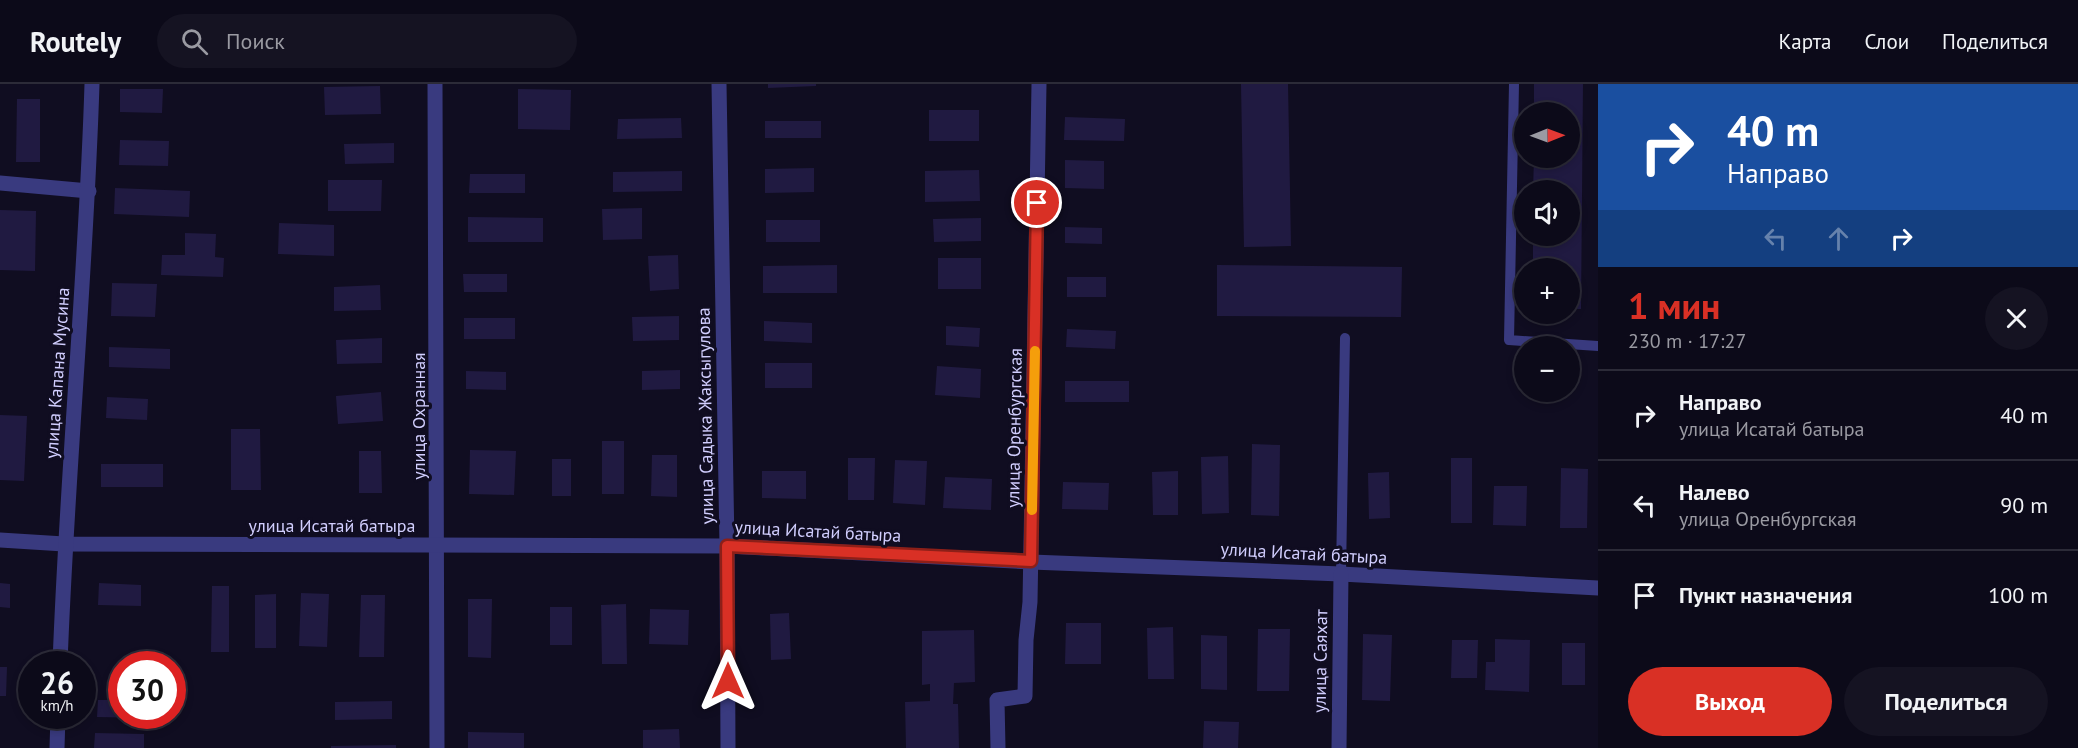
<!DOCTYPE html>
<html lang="ru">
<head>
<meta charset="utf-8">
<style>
	body { margin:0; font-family:"PT Sans",sans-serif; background:#151322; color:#f1f3f6; height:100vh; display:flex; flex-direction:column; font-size:22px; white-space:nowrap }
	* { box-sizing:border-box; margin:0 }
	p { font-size:20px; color:#9a9aa2 }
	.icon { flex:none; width:33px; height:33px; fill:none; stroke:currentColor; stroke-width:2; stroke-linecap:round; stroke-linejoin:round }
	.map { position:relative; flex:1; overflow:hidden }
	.side { display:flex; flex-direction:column; background:#0c0a19; width:480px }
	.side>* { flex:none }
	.guide { background:#1a4fa0; color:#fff; overflow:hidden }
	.needle { width:39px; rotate:89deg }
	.controls { position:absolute; left:1514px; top:18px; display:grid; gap:12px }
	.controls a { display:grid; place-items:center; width:66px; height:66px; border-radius:50%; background:#0c0a19; box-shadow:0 3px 9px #0003,0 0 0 2px #2c2b38; font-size:30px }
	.speed { position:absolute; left:18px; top:567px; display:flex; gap:12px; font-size:30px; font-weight:700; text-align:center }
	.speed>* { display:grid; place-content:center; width:78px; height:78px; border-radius:50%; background:#0c0a19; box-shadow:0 3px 9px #0003,0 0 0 2px #2c2b38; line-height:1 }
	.speed small { font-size:15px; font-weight:400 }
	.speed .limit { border:9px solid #d22; background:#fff; color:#111 }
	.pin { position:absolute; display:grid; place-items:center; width:51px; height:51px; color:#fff; margin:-26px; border:3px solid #fff; border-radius:50%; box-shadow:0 2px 6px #0007 }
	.me { position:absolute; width:66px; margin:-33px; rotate:0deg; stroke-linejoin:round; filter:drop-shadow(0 0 4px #0008) }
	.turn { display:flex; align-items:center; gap:21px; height:126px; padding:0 30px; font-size:27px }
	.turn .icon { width:78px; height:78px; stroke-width:2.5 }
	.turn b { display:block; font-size:42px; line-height:51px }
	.lanes { display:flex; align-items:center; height:57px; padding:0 30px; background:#0003; justify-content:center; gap:30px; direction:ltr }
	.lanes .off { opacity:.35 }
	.round { display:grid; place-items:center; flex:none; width:63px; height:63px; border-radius:32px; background:#151322 }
	.headline { display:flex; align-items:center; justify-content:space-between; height:102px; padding:0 30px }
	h1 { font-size:36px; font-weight:600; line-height:45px; color:#d93025 }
	.primary-button { display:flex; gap:12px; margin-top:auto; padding:12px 30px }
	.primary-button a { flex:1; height:69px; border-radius:36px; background:#d93025; color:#fff; font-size:24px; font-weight:600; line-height:69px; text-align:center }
	.primary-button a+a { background:#151322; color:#f1f3f6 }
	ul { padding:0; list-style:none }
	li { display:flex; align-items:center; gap:18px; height:90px; padding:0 30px; border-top:2px solid #2c2b38 }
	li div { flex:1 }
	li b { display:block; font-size:22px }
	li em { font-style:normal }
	header { display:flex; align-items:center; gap:36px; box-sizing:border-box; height:84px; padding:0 30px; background:#0c0a19; border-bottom:2px solid #2c2b38 }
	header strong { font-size:28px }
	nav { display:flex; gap:33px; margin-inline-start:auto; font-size:21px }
	.search { width:420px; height:54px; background:#151322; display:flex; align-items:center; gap:15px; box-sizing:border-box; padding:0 21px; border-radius:33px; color:#9a9aa2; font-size:22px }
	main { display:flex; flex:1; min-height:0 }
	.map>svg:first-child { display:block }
</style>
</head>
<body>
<header>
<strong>Routely</strong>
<div class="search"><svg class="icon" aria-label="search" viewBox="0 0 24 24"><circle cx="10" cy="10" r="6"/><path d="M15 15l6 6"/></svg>Поиск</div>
<nav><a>Карта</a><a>Слои</a><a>Поделиться</a></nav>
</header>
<main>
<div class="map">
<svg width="1598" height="664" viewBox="0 0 1598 664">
	<rect width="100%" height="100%" fill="#100d21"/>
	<g fill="#201a41">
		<path d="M768 0H816V2L768 4Z"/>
		<path d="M1241 0H1288L1291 162 1244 163Z"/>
		<path d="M1534 0H1583L1581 225H1569V184H1533V152H1569V106H1533L1534 74H1569V28H1534Z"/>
		<path d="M380 2 381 30 325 31 324 3Z"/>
		<path d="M120 5H163L162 29 120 28Z"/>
		<path d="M518 5 571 6 570 46 518 45Z"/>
		<path d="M17 15H40V78H16Z"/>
		<rect x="929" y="26" width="50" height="31"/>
		<path d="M1065 33 1125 35 1124 57 1064 56Z"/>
		<path d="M681 34 682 54 617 55 618 35Z"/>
		<rect x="765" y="37" width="56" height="17"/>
		<path d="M120 56 169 57 168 82 119 81Z"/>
		<path d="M394 59V79L345 80 344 60Z"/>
		<path d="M1065 76 1104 77V105L1065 104Z"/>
		<path d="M814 84V108L765 109V85Z"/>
		<path d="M979 86 980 117 925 118V87Z"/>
		<path d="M682 87V107L613 108V88Z"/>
		<path d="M470 90H525V109H469Z"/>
		<path d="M328 96H382L381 127H328Z"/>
		<path d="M115 104 190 107 189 133 114 130Z"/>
		<path d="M642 124V155L603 156 602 125Z"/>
		<path d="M0 126 36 127 35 187 0 186Z"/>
		<path d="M468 133 543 134V158H468Z"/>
		<path d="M981 134V157L934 158 933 135Z"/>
		<rect x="766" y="136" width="54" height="22"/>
		<path d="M279 139 334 141V172L278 170Z"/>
		<path d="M1065 143 1102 144V160L1065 159Z"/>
		<path d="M185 149 216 150 215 173 224 174 223 193 161 191 162 171H185Z"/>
		<path d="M678 171 679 205 650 207 648 172Z"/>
		<rect x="938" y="174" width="43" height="31"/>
		<path d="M837 181V209H763V182Z"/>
		<path d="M1217 181 1402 183 1401 233 1217 232Z"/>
		<path d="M463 190H507V208H464Z"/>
		<rect x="1067" y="193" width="39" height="20"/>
		<path d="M112 199 157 200 155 233 111 232Z"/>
		<path d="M380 201 381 226 334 227V203Z"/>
		<path d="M679 232V256L633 257 632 233Z"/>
		<rect x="464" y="234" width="51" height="21"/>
		<path d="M764 237 812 239V259L764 257Z"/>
		<path d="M946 242 980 244 979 263 946 261Z"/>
		<path d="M1067 245 1116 247 1115 265 1066 263Z"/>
		<path d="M382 254V279L337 280 336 256Z"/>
		<path d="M109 263 170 265V285L109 283Z"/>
		<rect x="765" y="279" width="47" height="25"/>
		<path d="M937 282 981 285 980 314 935 311Z"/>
		<path d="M680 286V305L642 306V287Z"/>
		<path d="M466 287 506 288V306L466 305Z"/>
		<rect x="1065" y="297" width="64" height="21"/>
		<path d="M381 308 383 337 338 340 336 312Z"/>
		<path d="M107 313 148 315 147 336 106 334Z"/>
		<path d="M0 331 27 332 24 397 0 396Z"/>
		<path d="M231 345H260L261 406H231Z"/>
		<rect x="602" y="357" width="22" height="53"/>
		<path d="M1252 360 1280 361 1279 432 1251 431Z"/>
		<path d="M470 366 516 367 514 411 469 410Z"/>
		<path d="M359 367H381L382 409H359Z"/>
		<path d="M652 371H677V413L651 412Z"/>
		<path d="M1228 372 1229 429 1202 430 1201 373Z"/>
		<path d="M848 374H875L874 416H848Z"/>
		<rect x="1451" y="374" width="21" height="65"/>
		<rect x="552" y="375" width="19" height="37"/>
		<path d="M895 376 927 377 925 421 893 419Z"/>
		<rect x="101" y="380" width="62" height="23"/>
		<path d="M1561 384 1588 385 1587 444H1560Z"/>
		<path d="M762 387H806V415L762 414Z"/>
		<path d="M1178 387V431H1153L1152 388Z"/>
		<path d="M1389 388 1390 434 1369 435 1368 389Z"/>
		<path d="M945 393 992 395 991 426 943 424Z"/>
		<path d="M1063 398 1109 399 1108 426 1062 425Z"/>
		<path d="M1494 402H1527L1526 442 1493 441Z"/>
		<path d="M0 499 10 500V524L0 523Z"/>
		<path d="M99 499 141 501V522L98 521Z"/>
		<path d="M212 502H229V568H211Z"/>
		<path d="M301 509 329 510 327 563 299 562Z"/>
		<path d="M276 510V564H255V511Z"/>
		<path d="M361 511H385L384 573H359Z"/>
		<path d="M468 515H492L491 574 468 573Z"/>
		<path d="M626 520 627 580H602L601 521Z"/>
		<rect x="550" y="523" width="22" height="38"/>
		<path d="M650 525 689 526 688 561 649 560Z"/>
		<path d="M789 529 791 575 771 576 770 530Z"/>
		<path d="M1066 539H1101V580H1065Z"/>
		<path d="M1173 543 1174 595H1148L1147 544Z"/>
		<path d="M1258 545H1290L1289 607H1257Z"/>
		<path d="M974 546 975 598 954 599 953 620H958L959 664H906L905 618 930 617V600L922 601V547Z"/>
		<path d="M1363 550 1392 551 1390 617 1362 616Z"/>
		<path d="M1201 551 1227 552V606L1201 605Z"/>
		<path d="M1495 555 1530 556 1529 608 1485 606 1486 578H1495Z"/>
		<path d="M1452 556H1478L1477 594H1451Z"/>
		<rect x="1562" y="559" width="23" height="42"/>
		<path d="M0 583H7L6 612H0Z"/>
		<path d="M98 616H122V632H149V634L97 633Z"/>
		<path d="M392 617V635L335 636V618Z"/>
		<path d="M1204 637 1239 638 1238 664H1203Z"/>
		<path d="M679 645 680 664H643V646Z"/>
		<path d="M468 648 524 649V664H468Z"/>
		<path d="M95 649 144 650V664H94Z"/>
		<path d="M396 661V664H331V662Z"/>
	</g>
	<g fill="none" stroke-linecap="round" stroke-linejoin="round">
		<g stroke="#393a7f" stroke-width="10">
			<path d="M1514 0 1509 256 1598 262"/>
			<path d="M1341 490 1345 254"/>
		</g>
		<g stroke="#393a7f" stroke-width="15">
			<path d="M435 0 437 664"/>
			<path d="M719 0 727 462 728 664"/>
			<path d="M0 99 89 107"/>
			<path d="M0 456 64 460 727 462 1031 478 1341 490 1598 504"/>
			<path d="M60 580C67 387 86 194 92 0"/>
			<path d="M57 664 58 632"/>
			<path d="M998 664 997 616 1025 612 1026 556 1030 518 1039 0"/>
			<path d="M1339 664 1341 490"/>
		</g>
	</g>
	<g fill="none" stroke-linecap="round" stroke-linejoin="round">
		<g stroke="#8d1f18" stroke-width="15">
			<path id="route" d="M728 597 727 462 1031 477 1037 119"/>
		</g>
		<use href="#route" stroke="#d93025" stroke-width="10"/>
		<path stroke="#f59e0b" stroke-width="10" d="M1032 426 1035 267"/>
	</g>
	<g text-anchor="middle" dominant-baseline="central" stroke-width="6" stroke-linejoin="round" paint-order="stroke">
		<g font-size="18" fill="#d1cefe" stroke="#100d21">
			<text transform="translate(57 289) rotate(-86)">улица Капана Мусина</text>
			<text transform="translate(418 332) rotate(-90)">улица Охранная</text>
			<text transform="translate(705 332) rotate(-91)">улица Садыка Жаксыгулова</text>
			<text transform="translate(1014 344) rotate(-89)">улица Оренбургская</text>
			<text x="332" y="441">улица Исатай батыра</text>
			<text transform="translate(818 447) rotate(3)">улица Исатай батыра</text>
			<text transform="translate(1304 469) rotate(3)">улица Исатай батыра</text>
			<text transform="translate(1320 577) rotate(-89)">улица Саяхат</text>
		</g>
	</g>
</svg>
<div class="controls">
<a><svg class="needle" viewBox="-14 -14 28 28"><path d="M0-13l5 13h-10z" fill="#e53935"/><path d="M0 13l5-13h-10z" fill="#9a9aa2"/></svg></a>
<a><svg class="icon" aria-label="sound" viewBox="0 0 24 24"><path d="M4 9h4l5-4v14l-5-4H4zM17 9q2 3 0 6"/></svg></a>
<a>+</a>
<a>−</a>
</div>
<div class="speed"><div>26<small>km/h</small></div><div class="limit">30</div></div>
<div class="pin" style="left:1037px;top:119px;background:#d93025"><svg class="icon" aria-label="arrive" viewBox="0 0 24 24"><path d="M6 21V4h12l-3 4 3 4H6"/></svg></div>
<svg class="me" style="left:728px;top:597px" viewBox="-20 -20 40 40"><path d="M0-17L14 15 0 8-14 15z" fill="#d93025" stroke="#fff" stroke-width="4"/></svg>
</div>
<section class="side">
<div class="guide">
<div class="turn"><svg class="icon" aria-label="right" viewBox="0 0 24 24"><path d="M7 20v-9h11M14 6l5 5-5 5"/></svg><div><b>40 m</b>Направо</div></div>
<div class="lanes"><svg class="icon off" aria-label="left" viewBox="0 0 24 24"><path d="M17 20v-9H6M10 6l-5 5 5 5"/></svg><svg class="icon off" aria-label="ahead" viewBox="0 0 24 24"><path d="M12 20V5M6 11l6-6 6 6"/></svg><svg class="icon" aria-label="right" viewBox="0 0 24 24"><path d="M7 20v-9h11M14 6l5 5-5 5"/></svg></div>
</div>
<div class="headline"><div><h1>1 мин</h1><p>230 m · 17:27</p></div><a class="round"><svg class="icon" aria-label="close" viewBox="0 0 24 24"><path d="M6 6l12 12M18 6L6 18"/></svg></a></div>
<ul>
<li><svg class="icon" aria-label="right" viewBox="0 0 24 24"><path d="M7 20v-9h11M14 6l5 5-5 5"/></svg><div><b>Направо</b><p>улица Исатай батыра</p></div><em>40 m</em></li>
<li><svg class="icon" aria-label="left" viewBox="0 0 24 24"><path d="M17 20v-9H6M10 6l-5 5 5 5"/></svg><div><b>Налево</b><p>улица Оренбургская</p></div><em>90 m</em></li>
<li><svg class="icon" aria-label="arrive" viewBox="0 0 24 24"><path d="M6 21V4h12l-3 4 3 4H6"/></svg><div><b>Пункт назначения</b></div><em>100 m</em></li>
</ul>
<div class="primary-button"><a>Выход</a><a>Поделиться</a></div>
</section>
</main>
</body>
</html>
